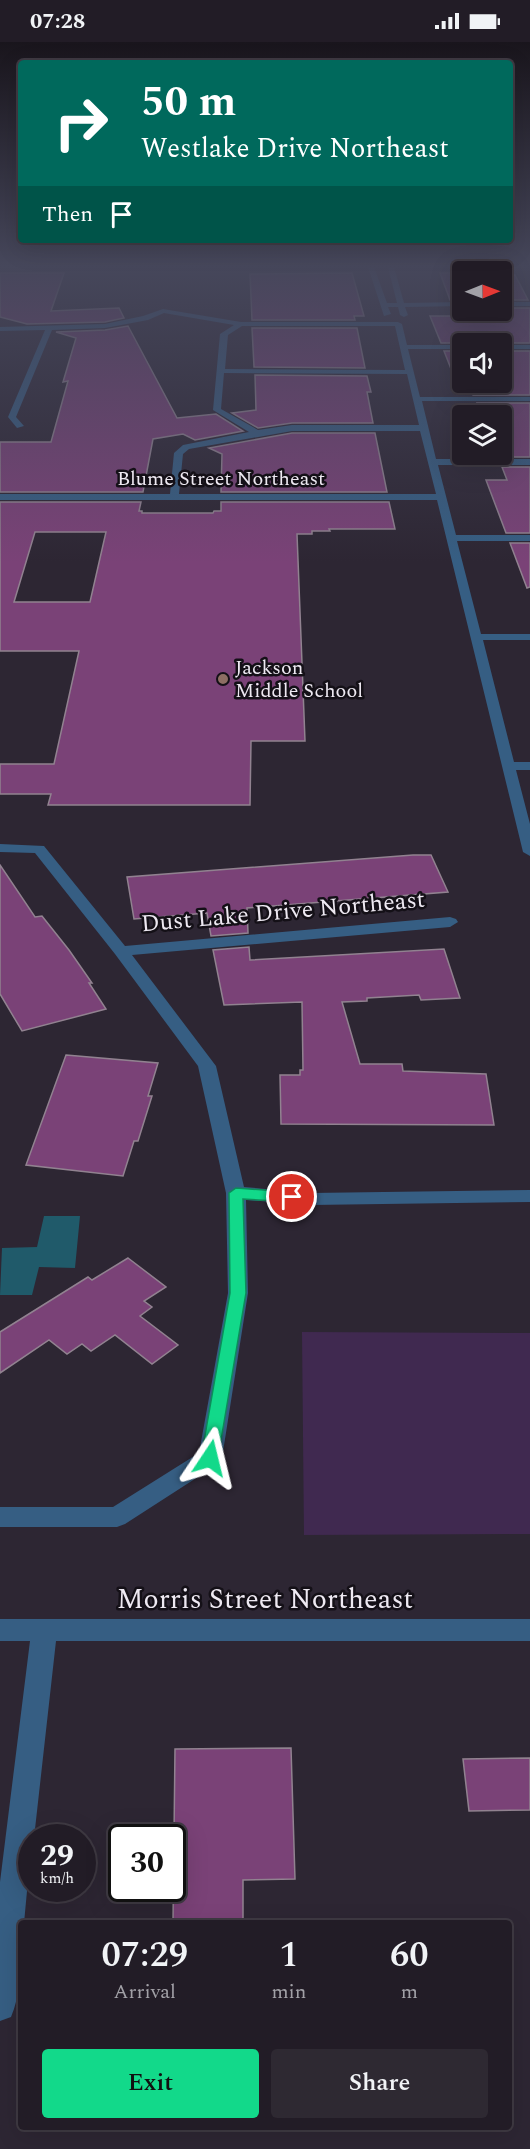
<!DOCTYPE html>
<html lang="en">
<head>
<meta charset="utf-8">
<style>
	body { margin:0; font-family:Spectral,serif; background:#2e2932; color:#f1f3f6; height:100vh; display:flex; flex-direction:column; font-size:22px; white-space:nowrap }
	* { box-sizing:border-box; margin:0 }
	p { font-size:20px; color:#a2a1a7 }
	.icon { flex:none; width:33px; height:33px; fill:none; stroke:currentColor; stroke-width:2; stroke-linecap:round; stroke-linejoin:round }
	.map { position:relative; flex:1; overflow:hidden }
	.panel { position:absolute; left:18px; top:1878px; width:494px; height:210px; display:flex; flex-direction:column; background:#221c26; border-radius:6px; box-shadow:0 6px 24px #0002,0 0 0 2px #3f3a43 }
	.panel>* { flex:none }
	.hud { position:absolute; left:18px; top:18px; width:495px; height:183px; border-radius:6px; box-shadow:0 6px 24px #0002,0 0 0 2px #3f3a43; background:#00695c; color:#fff; overflow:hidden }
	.needle { width:39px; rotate:89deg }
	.fabs { position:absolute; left:452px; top:219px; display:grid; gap:12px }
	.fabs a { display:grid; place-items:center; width:60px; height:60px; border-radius:6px; background:#221c26; box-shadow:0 6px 24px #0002,0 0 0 2px #3f3a43; font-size:30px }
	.speed { position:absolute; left:18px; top:1782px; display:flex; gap:12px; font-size:30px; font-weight:700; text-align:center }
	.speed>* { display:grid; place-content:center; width:78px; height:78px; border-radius:50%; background:#221c26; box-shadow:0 6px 24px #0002,0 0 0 2px #3f3a43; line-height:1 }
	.speed small { font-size:15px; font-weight:400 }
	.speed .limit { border:3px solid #111; border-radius:9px; background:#fff; color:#111 }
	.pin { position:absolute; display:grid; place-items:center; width:51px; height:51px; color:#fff; margin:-26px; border:3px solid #fff; border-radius:50%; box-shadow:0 2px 6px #0007 }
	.me { position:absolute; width:66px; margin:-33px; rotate:10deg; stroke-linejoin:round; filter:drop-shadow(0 0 4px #0008) }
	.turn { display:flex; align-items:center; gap:21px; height:126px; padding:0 24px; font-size:27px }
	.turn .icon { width:78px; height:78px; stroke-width:2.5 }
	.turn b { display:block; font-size:42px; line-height:51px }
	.then { display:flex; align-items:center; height:57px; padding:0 24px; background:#0003; gap:12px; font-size:22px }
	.eta { display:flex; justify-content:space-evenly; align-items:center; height:102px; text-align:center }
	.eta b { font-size:36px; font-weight:600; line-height:42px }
	.action { display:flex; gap:12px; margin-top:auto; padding:12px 24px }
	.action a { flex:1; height:69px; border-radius:6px; background:#12d98a; color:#111; font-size:24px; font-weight:600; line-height:69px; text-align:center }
	.action a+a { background:#2e2932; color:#f1f3f6 }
	.status { display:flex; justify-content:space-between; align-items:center; height:42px; padding:0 30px; background:#221c26; direction:ltr }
	.status svg { height:16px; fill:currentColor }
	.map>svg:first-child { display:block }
</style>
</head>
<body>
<div class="status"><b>07:28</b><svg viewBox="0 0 49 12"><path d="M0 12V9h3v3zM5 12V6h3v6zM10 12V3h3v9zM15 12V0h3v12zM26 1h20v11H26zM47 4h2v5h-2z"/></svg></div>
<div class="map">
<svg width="530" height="2107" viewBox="0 0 530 2107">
	<rect width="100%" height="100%" fill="#2d2633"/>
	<path fill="#402950" d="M302 1290 530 1291V1492L304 1493Z"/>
	<path fill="#205a6a" d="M44 1174H80L75 1226 39 1225 32 1253H0L2 1206 37 1205Z"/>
	<g fill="#7a4277" stroke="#918290" stroke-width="1.5" fill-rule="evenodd">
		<path d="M0 231H64L51 269 119 266 124 276 105 280 27 282 0 275Z"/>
		<path d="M352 231 364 274H354L355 278H252L250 232Z"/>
		<path d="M440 231H462V258H450Z"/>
		<path d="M501 231 515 233 528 258H501Z"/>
		<path d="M453 266 501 268V266H530V301H441L430 274H456Z"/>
		<path d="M128 284 177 376 216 372 243 389 195 398 183 392 153 397 143 450H0V400H51L68 339 63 340 76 296 56 290 105 288Z"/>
		<path d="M252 286H357L365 326 254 325Z"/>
		<path d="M444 309H462V340H501V309H530V353H473L469 342H457Z"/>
		<path d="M255 333 367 334 371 350H367L373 381H292L258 386 232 371 256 368Z"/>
		<path d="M477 361H530V415H501V374H482Z"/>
		<path d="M292 391H375L387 450H221L222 412 209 406Z"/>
		<path d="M502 425H530V491H506L486 438H507Z"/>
		<path d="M0 460H141L139 469H142V471H213L214 469H221V460H389L395 487H329L330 489H312V492H297L305 699H251L250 763H48L51 752H0V722H54L79 609H0ZM35 490H106L90 560H14Z"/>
		<path d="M510 501H530V545L527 546Z"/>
		<path d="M413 813H431L448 850 247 866 248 891 211 894 207 871 134 877 127 835Z"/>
		<path d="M0 823 35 875 42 874 69 908 92 941H89L106 967 22 989 0 952Z"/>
		<path d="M249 905 250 918 444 907 460 956 421 958 419 953 367 956V959L342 960 360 1022H402L403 1029 486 1032 494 1083 281 1082 280 1033H300V1028H303L302 960 224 963 213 908Z"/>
		<path d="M66 1013 158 1021 148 1054H152L138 1099H134L123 1134 26 1123Z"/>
		<path d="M128 1216 166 1245 144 1259 152 1265 140 1274 178 1303 152 1322 115 1293 91 1309 82 1302 67 1312 49 1298 0 1331V1290L88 1235 92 1238Z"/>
		<path d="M291 1706 295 1837 243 1838V1881H173L175 1707Z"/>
		<path d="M530 1716V1768L469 1769 463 1717Z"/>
	</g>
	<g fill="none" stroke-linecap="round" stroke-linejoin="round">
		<g fill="#365e83" fill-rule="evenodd">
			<path d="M368 225H374L387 261H397L388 225H394L404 261 462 260V264L405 265 408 273 404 275 400 273 398 265H388L391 272 384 274Z"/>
			<rect x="501" y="260" width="29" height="4"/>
			<path d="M163 267 241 280H398L402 282 407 303H462V307H408L420 355H530V359H422L436 417H530V423H438L456 493H530V499H457L481 592H530V598H483L514 720H530V728H516L530 782V814L523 810 437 458H0V452H170L174 411 183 403 249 390 213 368 220 292 234 283 164 271 148 278 105 286 52 288 16 375 24 384 17 386 8 375 45 288 0 289V285L105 282 143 274ZM242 284H395L405 328 225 327 228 293ZM224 331 407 332 419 383H292L258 388 221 367ZM292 389H420L436 452H179L183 412 189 407Z"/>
			<rect x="501" y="303" width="29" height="4"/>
			<path d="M0 802 44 804 125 904 450 875 456 877 458 880 450 885 132 913 216 1024 244 1145 311 1151 530 1148V1160L311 1163 246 1158 248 1251 222 1416 218 1422 125 1482 117 1485H0V1465H113L199 1411 228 1251 226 1151 198 1024 115 912 35 811 0 810Z"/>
			<path d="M0 1577H530V1599H56L34 1796H32L24 1881H21C21 1911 23 1947 11 1975L0 1979V1840L30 1599H0Z"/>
		</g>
	</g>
	<linearGradient id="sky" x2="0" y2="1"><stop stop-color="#19151c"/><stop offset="0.43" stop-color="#46475b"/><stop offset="1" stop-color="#46475b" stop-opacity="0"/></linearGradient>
	<rect width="530" height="520" fill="url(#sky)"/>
	<path fill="#12d98a" stroke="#0c8d5a" stroke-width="1.5" d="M236 1146 292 1150 300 1155 292 1160 243 1157 246 1251 218 1416 216 1421 210 1423 204 1421 201 1416 230 1251 229 1151Z"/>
	<circle fill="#8d6e63" stroke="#141017" stroke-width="2" cx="223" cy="637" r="6"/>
	<g text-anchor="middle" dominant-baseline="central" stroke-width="5" stroke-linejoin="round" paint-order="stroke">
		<g font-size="20" fill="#eee9f2" stroke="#141017">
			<text x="221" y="437">Blume Street Northeast</text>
		</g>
		<g font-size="20" fill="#eee9f2" stroke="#141017" text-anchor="start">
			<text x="235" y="626">Jackson<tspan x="235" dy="23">Middle School</tspan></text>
		</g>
		<g font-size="24" fill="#eee9f2" stroke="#141017">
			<text transform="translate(283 870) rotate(-5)">Dust Lake Drive Northeast</text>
		</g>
		<g font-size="28" fill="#eee9f2" stroke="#141017">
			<text x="265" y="1557">Morris Street Northeast</text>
		</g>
	</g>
</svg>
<div class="fabs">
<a><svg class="needle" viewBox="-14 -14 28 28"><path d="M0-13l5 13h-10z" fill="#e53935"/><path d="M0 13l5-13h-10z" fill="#a2a1a7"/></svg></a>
<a><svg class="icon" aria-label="sound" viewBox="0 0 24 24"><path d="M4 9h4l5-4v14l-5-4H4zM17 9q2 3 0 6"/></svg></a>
<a><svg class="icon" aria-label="layers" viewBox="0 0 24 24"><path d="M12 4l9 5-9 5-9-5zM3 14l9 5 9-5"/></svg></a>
</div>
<div class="speed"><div>29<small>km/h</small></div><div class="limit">30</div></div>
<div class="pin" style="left:292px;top:1155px;background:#d93025"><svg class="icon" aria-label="arrive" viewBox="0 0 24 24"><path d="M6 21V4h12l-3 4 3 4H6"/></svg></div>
<svg class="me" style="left:210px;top:1416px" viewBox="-20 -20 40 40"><path d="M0-17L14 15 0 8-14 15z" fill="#12d98a" stroke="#fff" stroke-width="4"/></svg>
<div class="hud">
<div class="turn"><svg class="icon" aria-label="right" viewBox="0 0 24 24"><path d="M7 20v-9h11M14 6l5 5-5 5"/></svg><div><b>50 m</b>Westlake Drive Northeast</div></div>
<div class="then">Then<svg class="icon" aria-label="arrive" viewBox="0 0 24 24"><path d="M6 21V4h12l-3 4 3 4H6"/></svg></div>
</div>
<section class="panel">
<div class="eta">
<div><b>07:29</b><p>Arrival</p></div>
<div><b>1</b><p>min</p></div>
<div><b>60</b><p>m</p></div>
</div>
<div class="action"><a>Exit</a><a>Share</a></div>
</section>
</div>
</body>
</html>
